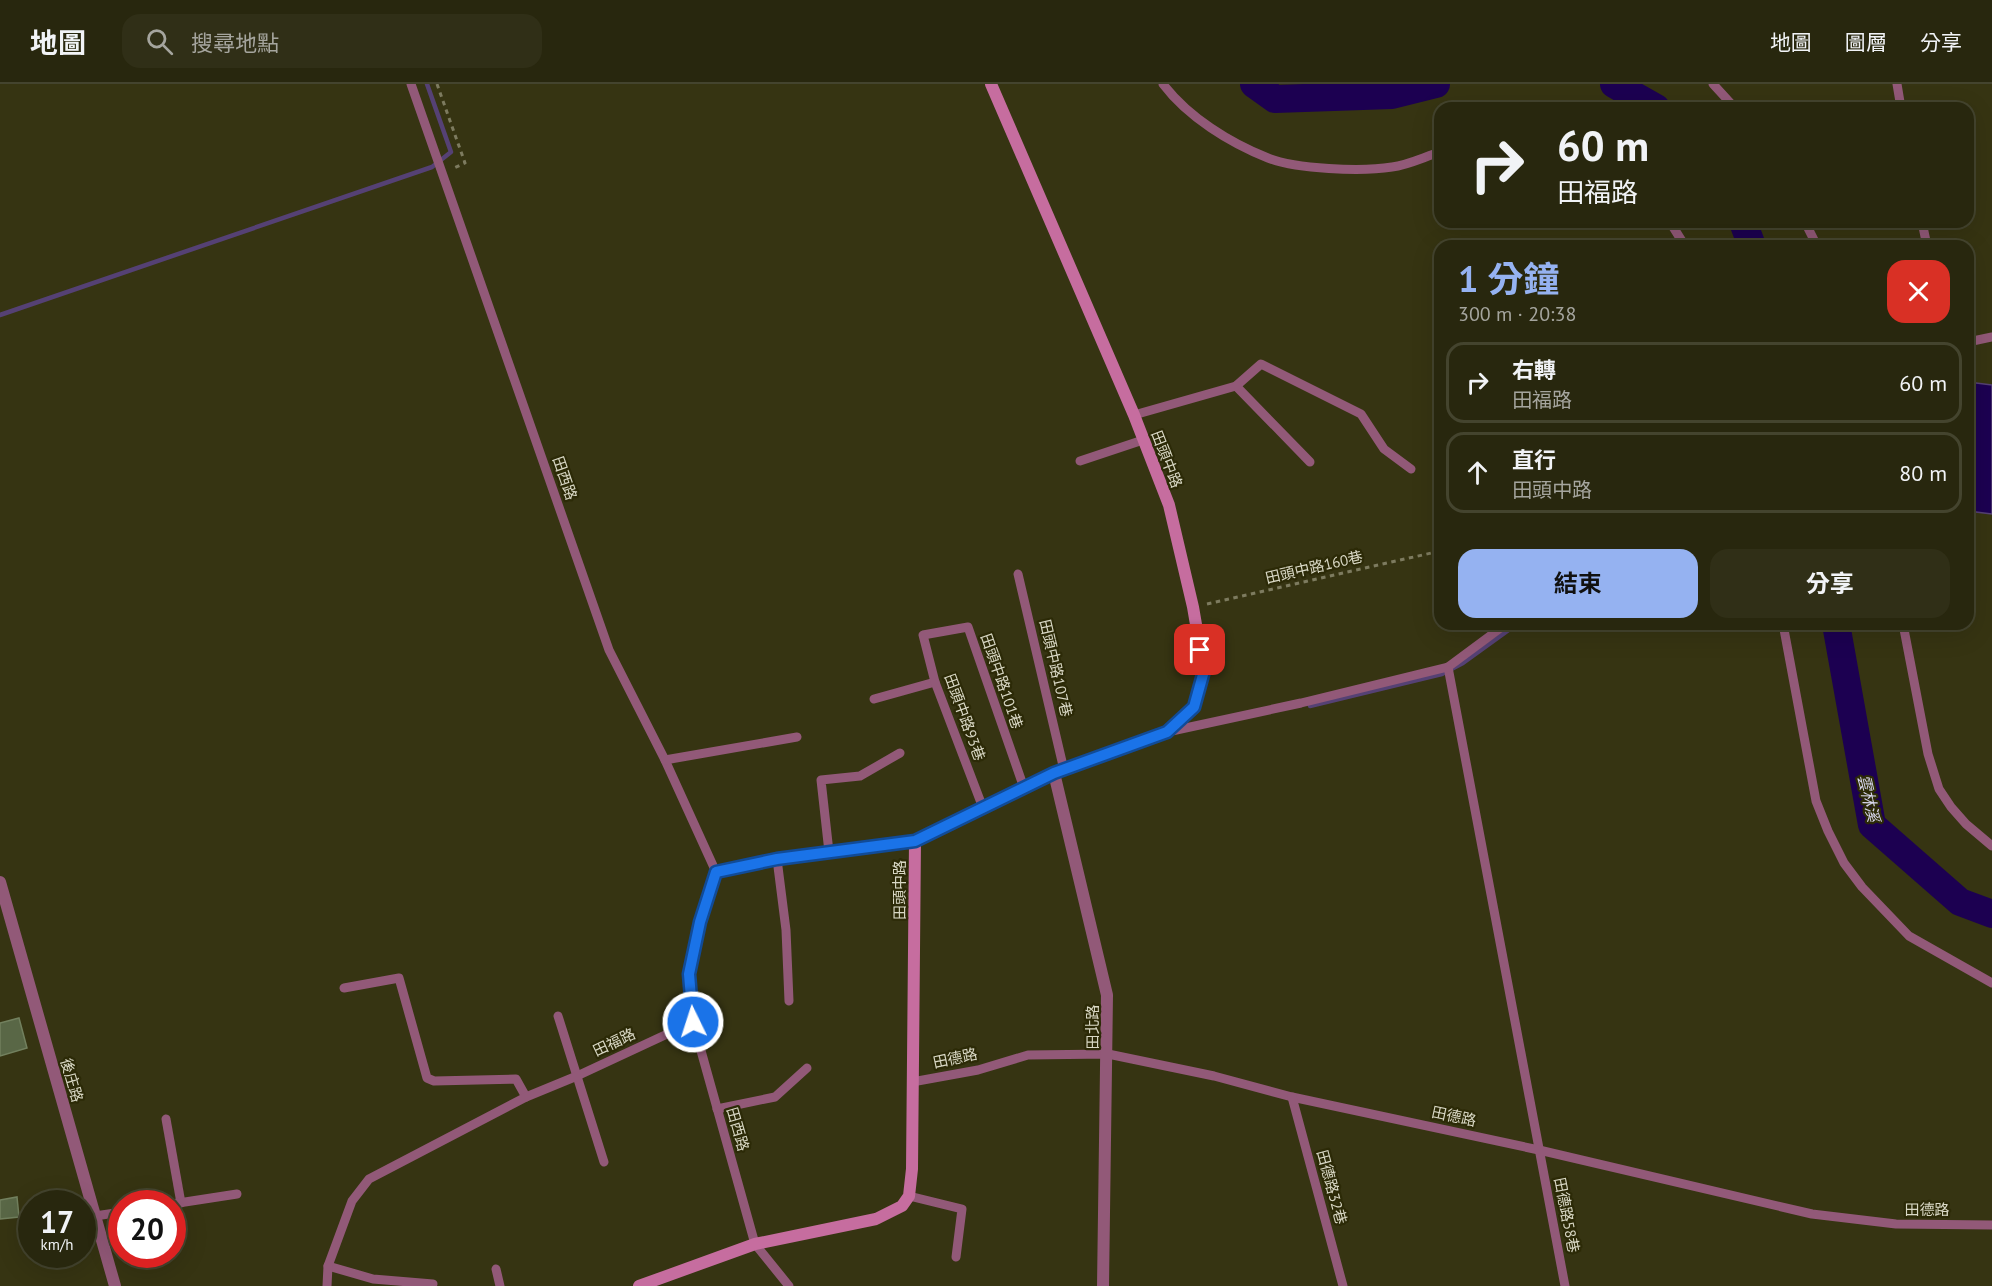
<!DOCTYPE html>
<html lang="zh-TW">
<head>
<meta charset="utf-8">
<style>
	body { margin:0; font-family:"PT Sans","Noto Sans TC",sans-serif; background:#302f17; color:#f1f3f6; height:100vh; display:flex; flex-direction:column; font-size:22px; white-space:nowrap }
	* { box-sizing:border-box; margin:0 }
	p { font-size:20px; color:#a5a59e }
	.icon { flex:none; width:33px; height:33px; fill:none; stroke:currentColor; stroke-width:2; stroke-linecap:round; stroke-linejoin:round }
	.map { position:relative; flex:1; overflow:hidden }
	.panel { position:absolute; left:1434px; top:156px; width:540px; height:390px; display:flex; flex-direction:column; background:#28270e; border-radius:18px; box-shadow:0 6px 24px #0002,0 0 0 2px #44442e }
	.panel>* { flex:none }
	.banner { position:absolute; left:1434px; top:18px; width:540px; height:126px; border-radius:18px; box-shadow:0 6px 24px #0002,0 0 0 2px #44442e; background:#28270e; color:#f1f3f6; overflow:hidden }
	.speed { position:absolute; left:18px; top:1106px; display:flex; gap:12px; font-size:30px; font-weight:700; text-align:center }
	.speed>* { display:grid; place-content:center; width:78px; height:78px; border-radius:50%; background:#28270e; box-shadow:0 6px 24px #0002,0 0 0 2px #44442e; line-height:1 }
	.speed small { font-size:15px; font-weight:400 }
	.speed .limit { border:9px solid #d22; background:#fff; color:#111 }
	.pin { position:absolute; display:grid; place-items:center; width:51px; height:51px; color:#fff; margin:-26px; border-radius:12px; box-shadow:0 3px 9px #0006 }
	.me { position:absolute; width:66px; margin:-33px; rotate:356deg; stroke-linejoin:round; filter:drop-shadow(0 0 4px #0008) }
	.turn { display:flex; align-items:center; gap:21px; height:126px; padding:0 24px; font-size:27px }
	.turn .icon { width:78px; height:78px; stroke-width:2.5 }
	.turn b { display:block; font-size:42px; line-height:51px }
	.round { display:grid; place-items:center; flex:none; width:63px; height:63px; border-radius:18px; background:#302f17 }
	.headline { display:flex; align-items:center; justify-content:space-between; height:102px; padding:0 24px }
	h1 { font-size:36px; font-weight:700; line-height:45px; color:#95b2f1 }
	.button { display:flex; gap:12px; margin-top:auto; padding:12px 24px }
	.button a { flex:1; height:69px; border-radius:18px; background:#95b2f1; color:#111; font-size:24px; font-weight:700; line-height:69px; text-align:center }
	.button a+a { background:#302f17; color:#f1f3f6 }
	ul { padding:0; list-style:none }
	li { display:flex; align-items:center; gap:18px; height:81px; margin:0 12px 9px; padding:0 12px; border:3px solid #44442e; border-radius:18px }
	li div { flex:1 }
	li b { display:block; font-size:22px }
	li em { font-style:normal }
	header { display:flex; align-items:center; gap:36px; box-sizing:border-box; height:84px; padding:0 30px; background:#28270e; border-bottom:2px solid #44442e }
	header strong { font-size:28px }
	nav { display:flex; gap:33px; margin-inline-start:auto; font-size:21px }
	.search { width:420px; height:54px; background:#302f17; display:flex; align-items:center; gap:15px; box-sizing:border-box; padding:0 21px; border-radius:18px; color:#a5a59e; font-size:22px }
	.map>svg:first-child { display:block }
</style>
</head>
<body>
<header>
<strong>地圖</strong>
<div class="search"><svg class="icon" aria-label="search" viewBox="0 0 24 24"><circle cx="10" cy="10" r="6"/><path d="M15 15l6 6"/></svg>搜尋地點</div>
<nav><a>地圖</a><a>圖層</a><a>分享</a></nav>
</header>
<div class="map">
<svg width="1992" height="1202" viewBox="0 0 1992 1202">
	<rect width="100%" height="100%" fill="#363412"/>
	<path fill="#1c0051" stroke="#554174" stroke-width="1.5" d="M1968 298 1992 301V430L1968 427Z"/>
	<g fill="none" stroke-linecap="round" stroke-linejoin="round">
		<g stroke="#554174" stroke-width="4.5">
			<path d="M0 231 432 83 451 68 427 0"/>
			<path d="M1310 622 1442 590 1463 579 1517 540"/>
		</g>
		<g stroke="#1c0051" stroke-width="28">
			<path d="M1254 0 1275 15 1392 11 1436 0"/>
			<path d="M1614 0 1656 24"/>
			<path d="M1743 138 1752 162"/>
			<path d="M1836 540 1872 741 1960 818 1992 830"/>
		</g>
	</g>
	<g fill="#596746" stroke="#72805e" stroke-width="1.5">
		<path d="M19 934 27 964 0 972V939Z"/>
		<path d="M17 1113 19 1133 0 1135V1116Z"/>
	</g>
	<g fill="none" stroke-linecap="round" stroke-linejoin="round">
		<g stroke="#7d7b5f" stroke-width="3" stroke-dasharray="4.5 4.5" stroke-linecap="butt">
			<path d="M437 0 465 79 452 85"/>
			<path d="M1207 520 1440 467"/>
		</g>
		<g stroke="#925978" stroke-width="9">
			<path d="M411 0 609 566 665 676 716 788"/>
			<path d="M1163 0C1188 33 1230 59 1268 74 1296 85 1361 88 1392 83 1408 81 1424 73 1440 68"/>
			<path d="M1713 0 1735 24"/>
			<path d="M1897 0 1901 24"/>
			<path d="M1670 138 1685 162"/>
			<path d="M1805 138 1817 162"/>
			<path d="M1922 138 1927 162"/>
			<path d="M1968 258 1992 253"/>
			<path d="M1236 302 1310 378"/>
			<path d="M1134 331 1236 302 1261 280 1361 330 1384 365 1411 385"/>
			<path d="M1080 377 1143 356"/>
			<path d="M1018 490 1064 686"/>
			<path d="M1506 540 1448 583 1565 1202"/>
			<path d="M1783 540 1816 717 1828 747 1844 779 1862 803 1909 852 1992 899"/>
			<path d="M1903 540 1928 670 1939 705 1951 723 1966 740 1992 762"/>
			<path d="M874 615 935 598"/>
			<path d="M1167 648 1301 619 1448 583"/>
			<path d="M665 676 797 653"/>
			<path d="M983 724 935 598 923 551 968 543 1024 704"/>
			<path d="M829 768 821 696 860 692 900 669"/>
			<path d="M777 775 786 846 789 917"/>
			<path d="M344 904 399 894 427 994 434 997 516 995 526 1013"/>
			<path d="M558 932 604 1078"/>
			<path d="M912 998 978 986 1028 971 1108 970 1214 992 1292 1013 1539 1066 1812 1130 1896 1140 1992 1141"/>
			<path d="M1292 1013 1343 1202"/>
			<path d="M717 1025 775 1013 807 984"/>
			<path d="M166 1035 181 1119"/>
			<path d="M909 1112 962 1125 956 1173"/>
			<path d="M172 1120 237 1110"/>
			<path d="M95 1132 122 1128"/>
			<path d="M328 1182 373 1195 433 1200"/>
			<path d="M496 1185 500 1202"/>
			<path d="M327 1202 328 1182 352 1117 369 1095 526 1013 577 992 693 938"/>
			<path d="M789 1202 755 1160 693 938 689 890 701 839 716 788 777 775 915 757"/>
		</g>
		<g stroke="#925978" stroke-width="12">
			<path d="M1054 689 1107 911 1103 1202"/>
			<path d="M0 798 115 1202"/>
		</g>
		<path stroke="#c66d9f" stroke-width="12" d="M639 1202 755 1160 876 1135 902 1122 909 1112 912 1085 915 757 1054 689 1167 648 1194 623 1204 587 1193 523 1169 421 1134 331 991 0"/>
	</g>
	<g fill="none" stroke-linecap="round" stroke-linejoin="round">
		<g stroke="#114b97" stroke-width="15">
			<path id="route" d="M693 938 689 890 700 838 716 788 777 775 915 757 1054 689 1167 648 1194 623 1204 587 1200 566"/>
		</g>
		<use href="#route" stroke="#1a73e8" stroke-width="10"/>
	</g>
	<g text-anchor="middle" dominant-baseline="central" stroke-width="4.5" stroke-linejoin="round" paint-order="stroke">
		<g font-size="15" fill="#d9d8c5" stroke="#2c2a07">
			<text transform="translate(1167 375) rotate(69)">田頭中路</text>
			<text transform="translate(565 394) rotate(71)">田西路</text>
			<text transform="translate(1314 483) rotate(-13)">田頭中路160巷</text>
			<text transform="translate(1056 584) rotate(77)">田頭中路107巷</text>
			<text transform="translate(1002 597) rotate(71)">田頭中路101巷</text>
			<text transform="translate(965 633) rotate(70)">田頭中路93巷</text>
			<text transform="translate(899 806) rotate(-90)">田頭中路</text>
			<text transform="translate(1092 943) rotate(-90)">田北路</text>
			<text transform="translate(614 958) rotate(-25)">田福路</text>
			<text transform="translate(955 974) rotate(-12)">田德路</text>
			<text transform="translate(72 996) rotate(74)">後庄路</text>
			<text transform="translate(1454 1032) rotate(12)">田德路</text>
			<text transform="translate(738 1045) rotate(74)">田西路</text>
			<text transform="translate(1332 1103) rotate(75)">田德路32巷</text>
			<text x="1927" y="1125">田德路</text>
			<text transform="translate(1567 1131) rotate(79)">田德路58巷</text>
		</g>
		<g font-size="16" font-style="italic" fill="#d7d6ed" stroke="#2c2a07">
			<text transform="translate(1869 714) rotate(77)">雲林溪</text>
		</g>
	</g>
</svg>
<div class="speed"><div>17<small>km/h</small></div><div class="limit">20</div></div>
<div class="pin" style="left:1200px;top:566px;background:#d93025"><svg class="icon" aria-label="arrive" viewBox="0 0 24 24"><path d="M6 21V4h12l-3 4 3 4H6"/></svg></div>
<svg class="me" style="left:693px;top:938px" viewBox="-20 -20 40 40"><circle r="17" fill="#1a73e8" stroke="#fff" stroke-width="3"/><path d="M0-11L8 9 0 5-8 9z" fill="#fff"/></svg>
<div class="banner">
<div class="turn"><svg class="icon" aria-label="right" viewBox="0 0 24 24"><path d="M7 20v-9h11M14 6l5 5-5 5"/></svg><div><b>60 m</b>田福路</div></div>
</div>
<section class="panel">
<div class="headline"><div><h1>1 分鐘</h1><p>300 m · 20:38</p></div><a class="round" style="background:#d93025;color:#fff"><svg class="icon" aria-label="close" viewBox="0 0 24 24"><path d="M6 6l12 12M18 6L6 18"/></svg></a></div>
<ul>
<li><svg class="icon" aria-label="right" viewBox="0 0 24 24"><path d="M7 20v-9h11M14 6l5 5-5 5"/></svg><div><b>右轉</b><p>田福路</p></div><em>60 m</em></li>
<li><svg class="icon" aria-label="ahead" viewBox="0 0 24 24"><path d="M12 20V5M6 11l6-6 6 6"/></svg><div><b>直行</b><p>田頭中路</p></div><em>80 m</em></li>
</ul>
<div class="button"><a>結束</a><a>分享</a></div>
</section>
</div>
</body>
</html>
